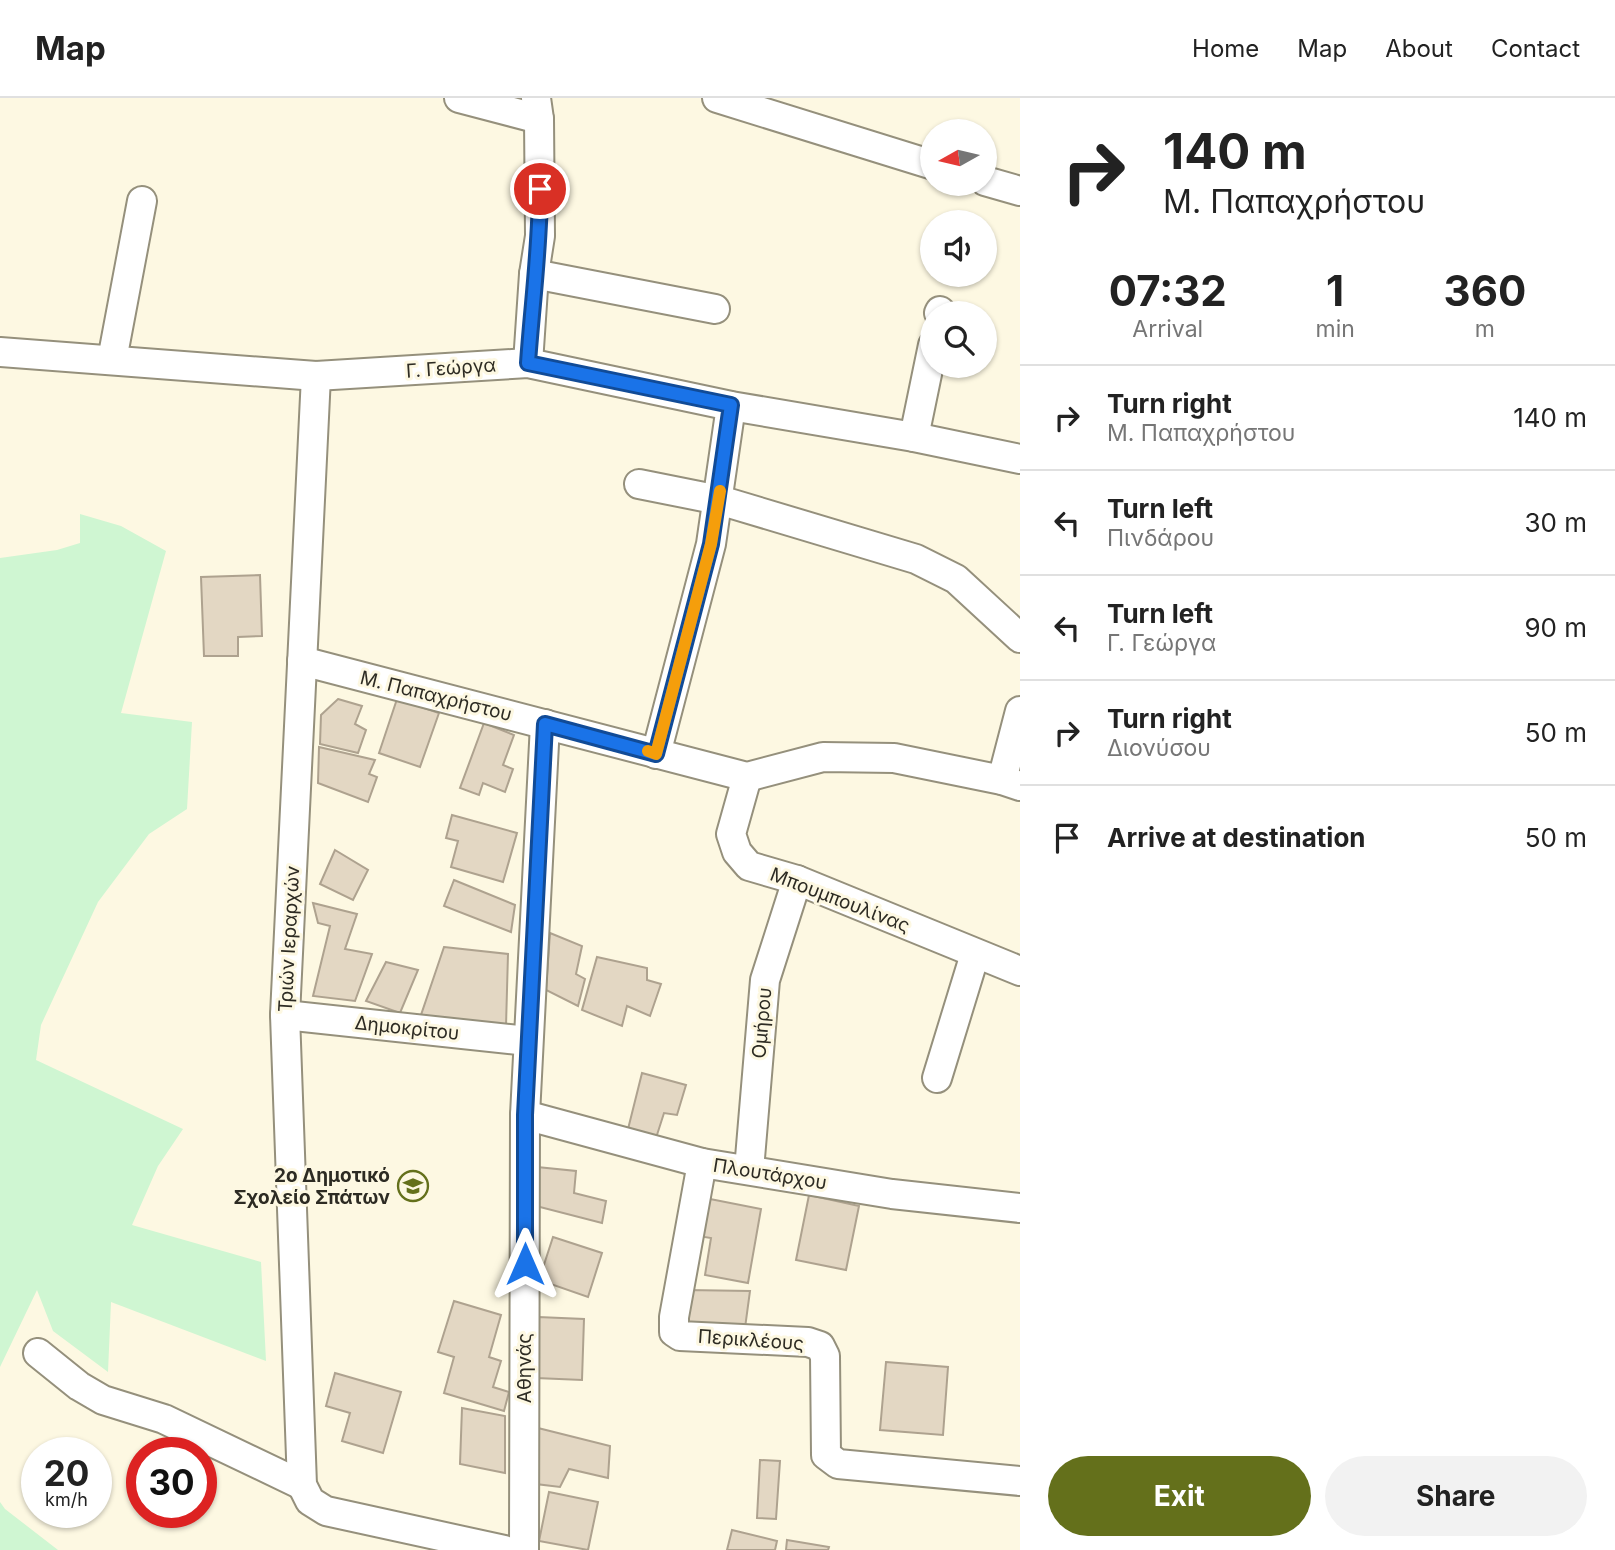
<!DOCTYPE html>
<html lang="en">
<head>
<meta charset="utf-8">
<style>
	body { margin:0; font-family:Inter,sans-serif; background:#f2f2f2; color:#222; height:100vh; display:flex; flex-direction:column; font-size:26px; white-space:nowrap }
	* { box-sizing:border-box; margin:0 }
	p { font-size:23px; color:#767676 }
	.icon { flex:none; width:38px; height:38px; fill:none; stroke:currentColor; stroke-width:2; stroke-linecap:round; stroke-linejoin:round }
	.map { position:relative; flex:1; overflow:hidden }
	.drawer { display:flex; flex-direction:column; background:#fff; width:595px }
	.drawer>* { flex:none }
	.banner { background:#fff; color:#222; overflow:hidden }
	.needle { width:46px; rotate:262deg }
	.controls { position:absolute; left:920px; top:21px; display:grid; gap:14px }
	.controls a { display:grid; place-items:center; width:77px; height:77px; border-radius:50%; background:#fff; box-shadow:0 2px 5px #0004; font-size:35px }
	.speed { position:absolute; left:21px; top:1339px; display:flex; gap:14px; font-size:35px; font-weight:700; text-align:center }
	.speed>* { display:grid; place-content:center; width:91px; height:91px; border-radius:50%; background:#fff; box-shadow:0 2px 5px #0004; line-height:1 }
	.speed small { font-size:18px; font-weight:400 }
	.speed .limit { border:10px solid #d22; background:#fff; color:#111 }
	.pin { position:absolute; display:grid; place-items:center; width:60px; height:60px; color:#fff; margin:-30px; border:4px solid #fff; border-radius:50%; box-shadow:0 2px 7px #0007 }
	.me { position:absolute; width:77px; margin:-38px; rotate:0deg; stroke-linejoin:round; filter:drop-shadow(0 0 5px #0008) }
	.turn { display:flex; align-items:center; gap:24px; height:147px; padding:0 28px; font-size:32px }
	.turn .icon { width:91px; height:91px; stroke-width:2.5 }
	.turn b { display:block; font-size:49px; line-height:60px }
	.eta { display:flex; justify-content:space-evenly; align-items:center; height:119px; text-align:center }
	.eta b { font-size:42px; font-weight:700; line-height:49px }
	.primary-button { display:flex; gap:14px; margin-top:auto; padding:14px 28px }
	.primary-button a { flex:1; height:80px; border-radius:42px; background:#64701b; color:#fff; font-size:28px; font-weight:700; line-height:80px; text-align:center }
	.primary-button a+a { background:#f2f2f2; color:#222 }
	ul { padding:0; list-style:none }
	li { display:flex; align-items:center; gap:21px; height:105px; padding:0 28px; border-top:2px solid #e0e0e0 }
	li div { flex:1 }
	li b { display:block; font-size:26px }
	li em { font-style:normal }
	header { display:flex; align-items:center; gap:42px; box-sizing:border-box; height:98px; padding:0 35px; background:#fff; border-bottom:2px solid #e0e0e0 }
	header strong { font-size:33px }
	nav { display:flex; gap:38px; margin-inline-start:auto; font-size:24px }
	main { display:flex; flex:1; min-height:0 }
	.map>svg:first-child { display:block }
</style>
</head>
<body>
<header>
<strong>Map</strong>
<nav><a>Home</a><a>Map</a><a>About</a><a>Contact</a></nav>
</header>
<main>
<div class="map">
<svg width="1020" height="1452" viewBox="0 0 1020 1452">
	<rect width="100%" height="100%" fill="#fdf8e2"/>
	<g fill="#cff6d2">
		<path d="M80 416 121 428 166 453 121 615 192 624 187 711 149 736 98 804 41 927 36 962 183 1031 158 1068 132 1127 261 1164 266 1263 111 1204 108 1274 53 1233 37 1192 0 1269V460L57 452 80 445Z"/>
		<path d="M0 1404 5 1411 58 1452H0Z"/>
	</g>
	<g fill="#e3d7c3" stroke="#aea28f" stroke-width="2">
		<path d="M260 477 262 538 238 539V558H204L201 479Z"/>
		<path d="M338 601 362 608 355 626 366 632 358 655 320 646 321 617Z"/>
		<path d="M397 601 439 615 420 669 379 655Z"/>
		<path d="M484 625 514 637 503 667 513 671 505 694 483 685 479 697 460 690Z"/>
		<path d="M319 649 375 662 369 676 377 679 368 704 318 685Z"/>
		<path d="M452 717 517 735 503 784 451 769 458 743 446 740Z"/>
		<path d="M335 752 368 772 353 802 320 786Z"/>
		<path d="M454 782 515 807 511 834 444 808Z"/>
		<path d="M313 805 357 816 345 851 372 856 355 903 313 898 330 828 318 825Z"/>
		<path d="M550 835 582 848 576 876 585 881 578 908 546 892Z"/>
		<path d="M444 849 508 856 506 928 421 917Z"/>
		<path d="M597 859 647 870V882L661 886 650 918 627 908 622 928 582 912Z"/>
		<path d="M386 864 418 872 400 915 366 903Z"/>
		<path d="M642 975 686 987 677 1017 664 1015 656 1040 628 1031Z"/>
		<path d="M537 1069 576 1073 574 1095 606 1103 602 1125 536 1108Z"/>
		<path d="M809 1097 859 1108 846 1172 796 1162Z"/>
		<path d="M705 1100 761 1111 748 1185 705 1177 711 1140 698 1138Z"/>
		<path d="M553 1139 602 1155 588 1199 539 1182Z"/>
		<path d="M687 1192 750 1193 745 1230H682Z"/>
		<path d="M454 1203 501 1217 489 1259 501 1263 493 1289 509 1294 504 1313 444 1295 454 1259 438 1254Z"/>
		<path d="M538 1219 584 1221 582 1282 536 1280Z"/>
		<path d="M886 1264 948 1269 943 1337 880 1332Z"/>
		<path d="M335 1275 401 1294 383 1355 342 1343 350 1315 326 1308Z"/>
		<path d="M462 1310 505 1318V1375L460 1366Z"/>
		<path d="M534 1329 610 1348 608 1380 569 1371 560 1389 536 1386Z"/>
		<path d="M760 1362 780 1363 776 1421 757 1420Z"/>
		<path d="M549 1394 598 1404 588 1452 539 1443Z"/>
		<path d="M732 1432 777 1443 775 1452H727Z"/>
		<path d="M787 1442 829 1449 828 1452H786Z"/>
	</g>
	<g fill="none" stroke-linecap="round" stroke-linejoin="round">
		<g stroke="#95907c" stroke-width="32">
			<g id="minor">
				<path d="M459 0 539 21"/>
				<path d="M717 0 933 67"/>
				<path d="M985 83 1020 93"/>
				<path d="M534 176 715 211"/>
				<path d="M939 215 940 213"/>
				<path d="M0 254 316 278 528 265 731 308 914 339 1020 361"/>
				<path d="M112 262 142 103"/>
				<path d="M528 265 534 176 540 138 539 21 536 0"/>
				<path d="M316 278 285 917 302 1387 310 1403 326 1413 504 1452"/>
				<path d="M914 339 933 247"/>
				<path d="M639 386 719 402 916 461 956 481 1020 540"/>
				<path d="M302 563 747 679 823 659 894 660 1002 682 1020 688"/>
				<path d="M656 656 711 446 731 308"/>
				<path d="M747 679 731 736 737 754 749 768 797 782 1020 873"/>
				<path d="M1002 682 1020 613"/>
				<path d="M285 917 528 943"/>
				<path d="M937 980 975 856"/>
				<path d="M525 1017 702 1065 892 1096 1020 1110"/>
				<path d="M702 1065 674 1219V1234L680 1238 808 1244 820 1248 825 1258 826 1357 838 1366 1020 1383"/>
				<path d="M749 1072 765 882 797 782"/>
				<path d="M38 1255 79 1288 103 1302 164 1321 302 1387"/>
				<path d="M524 1452 525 1017 545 626"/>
			</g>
		</g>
		<use href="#minor" stroke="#fff" stroke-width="28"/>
	</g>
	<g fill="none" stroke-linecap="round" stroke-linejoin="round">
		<g stroke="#114b97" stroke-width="18">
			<path id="route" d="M525 1166V1017L545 626 656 656 711 446 731 307 528 265C532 207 540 149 540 91"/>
		</g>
		<use href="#route" stroke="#1a73e8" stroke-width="12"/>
		<path stroke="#f59e0b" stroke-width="12" d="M648 653 656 656 711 446 720 393"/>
	</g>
	<defs>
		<g id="school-ring" transform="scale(1.575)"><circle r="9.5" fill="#fdf8e2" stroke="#64701b" stroke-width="1.5"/><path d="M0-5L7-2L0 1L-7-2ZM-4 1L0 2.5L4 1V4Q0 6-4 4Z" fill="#64701b"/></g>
	</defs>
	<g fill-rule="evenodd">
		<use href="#school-ring" x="413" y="1088"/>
	</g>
	<g text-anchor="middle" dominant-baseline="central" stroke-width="6" stroke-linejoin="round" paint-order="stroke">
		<g font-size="19" fill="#2d2b23" stroke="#fdf8e2">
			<text transform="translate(451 270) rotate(-4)">Γ. Γεώργα</text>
			<text transform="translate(436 598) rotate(14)">Μ. Παπαχρήστου</text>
			<text transform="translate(840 802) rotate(21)">Μπουμπουλίνας</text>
			<text transform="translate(289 841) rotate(-87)">Τριών Ιεραρχών</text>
			<text transform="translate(762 925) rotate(-85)">Ομήρου</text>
			<text transform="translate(407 930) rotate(6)">Δημοκρίτου</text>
			<text transform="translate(770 1076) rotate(9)">Πλουτάρχου</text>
			<text transform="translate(751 1242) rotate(4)">Περικλέους</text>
			<text transform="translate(524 1270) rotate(-90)">Αθηνάς</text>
		</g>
		<g font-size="19" font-weight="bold" fill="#2d2b23" stroke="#fdf8e2" text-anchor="end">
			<text x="390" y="1077">2ο Δημοτικό<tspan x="390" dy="22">Σχολείο Σπάτων</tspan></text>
		</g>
	</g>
</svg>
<div class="controls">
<a><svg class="needle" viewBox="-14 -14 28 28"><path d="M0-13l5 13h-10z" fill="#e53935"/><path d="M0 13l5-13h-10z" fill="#767676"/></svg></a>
<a><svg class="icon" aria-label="sound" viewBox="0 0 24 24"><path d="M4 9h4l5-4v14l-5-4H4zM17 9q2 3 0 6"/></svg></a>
<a><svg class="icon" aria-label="search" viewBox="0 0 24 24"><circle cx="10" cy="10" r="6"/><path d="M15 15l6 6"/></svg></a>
</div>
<div class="speed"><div>20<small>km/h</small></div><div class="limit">30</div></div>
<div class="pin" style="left:540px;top:91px;background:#d93025"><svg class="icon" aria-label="arrive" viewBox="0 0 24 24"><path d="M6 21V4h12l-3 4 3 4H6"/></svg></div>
<svg class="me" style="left:525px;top:1166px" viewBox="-20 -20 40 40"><path d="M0-17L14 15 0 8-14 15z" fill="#1a73e8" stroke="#fff" stroke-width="4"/></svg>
</div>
<section class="drawer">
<div class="banner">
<div class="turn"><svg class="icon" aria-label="right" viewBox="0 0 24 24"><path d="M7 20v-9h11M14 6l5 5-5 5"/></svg><div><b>140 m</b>Μ. Παπαχρήστου</div></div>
</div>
<div class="eta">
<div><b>07:32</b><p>Arrival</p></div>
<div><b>1</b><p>min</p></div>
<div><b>360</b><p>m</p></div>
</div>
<ul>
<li><svg class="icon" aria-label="right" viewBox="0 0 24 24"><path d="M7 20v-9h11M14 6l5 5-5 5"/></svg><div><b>Turn right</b><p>Μ. Παπαχρήστου</p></div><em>140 m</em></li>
<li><svg class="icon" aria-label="left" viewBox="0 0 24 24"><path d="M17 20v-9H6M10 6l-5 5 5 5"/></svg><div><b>Turn left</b><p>Πινδάρου</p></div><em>30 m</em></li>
<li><svg class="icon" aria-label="left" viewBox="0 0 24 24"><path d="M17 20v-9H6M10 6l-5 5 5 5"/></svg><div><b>Turn left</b><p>Γ. Γεώργα</p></div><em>90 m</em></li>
<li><svg class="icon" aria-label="right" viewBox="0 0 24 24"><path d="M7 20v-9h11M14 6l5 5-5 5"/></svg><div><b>Turn right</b><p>Διονύσου</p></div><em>50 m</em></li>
<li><svg class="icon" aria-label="arrive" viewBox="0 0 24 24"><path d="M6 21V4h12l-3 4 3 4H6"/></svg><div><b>Arrive at destination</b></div><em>50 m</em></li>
</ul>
<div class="primary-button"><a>Exit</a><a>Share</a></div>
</section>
</main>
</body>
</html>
